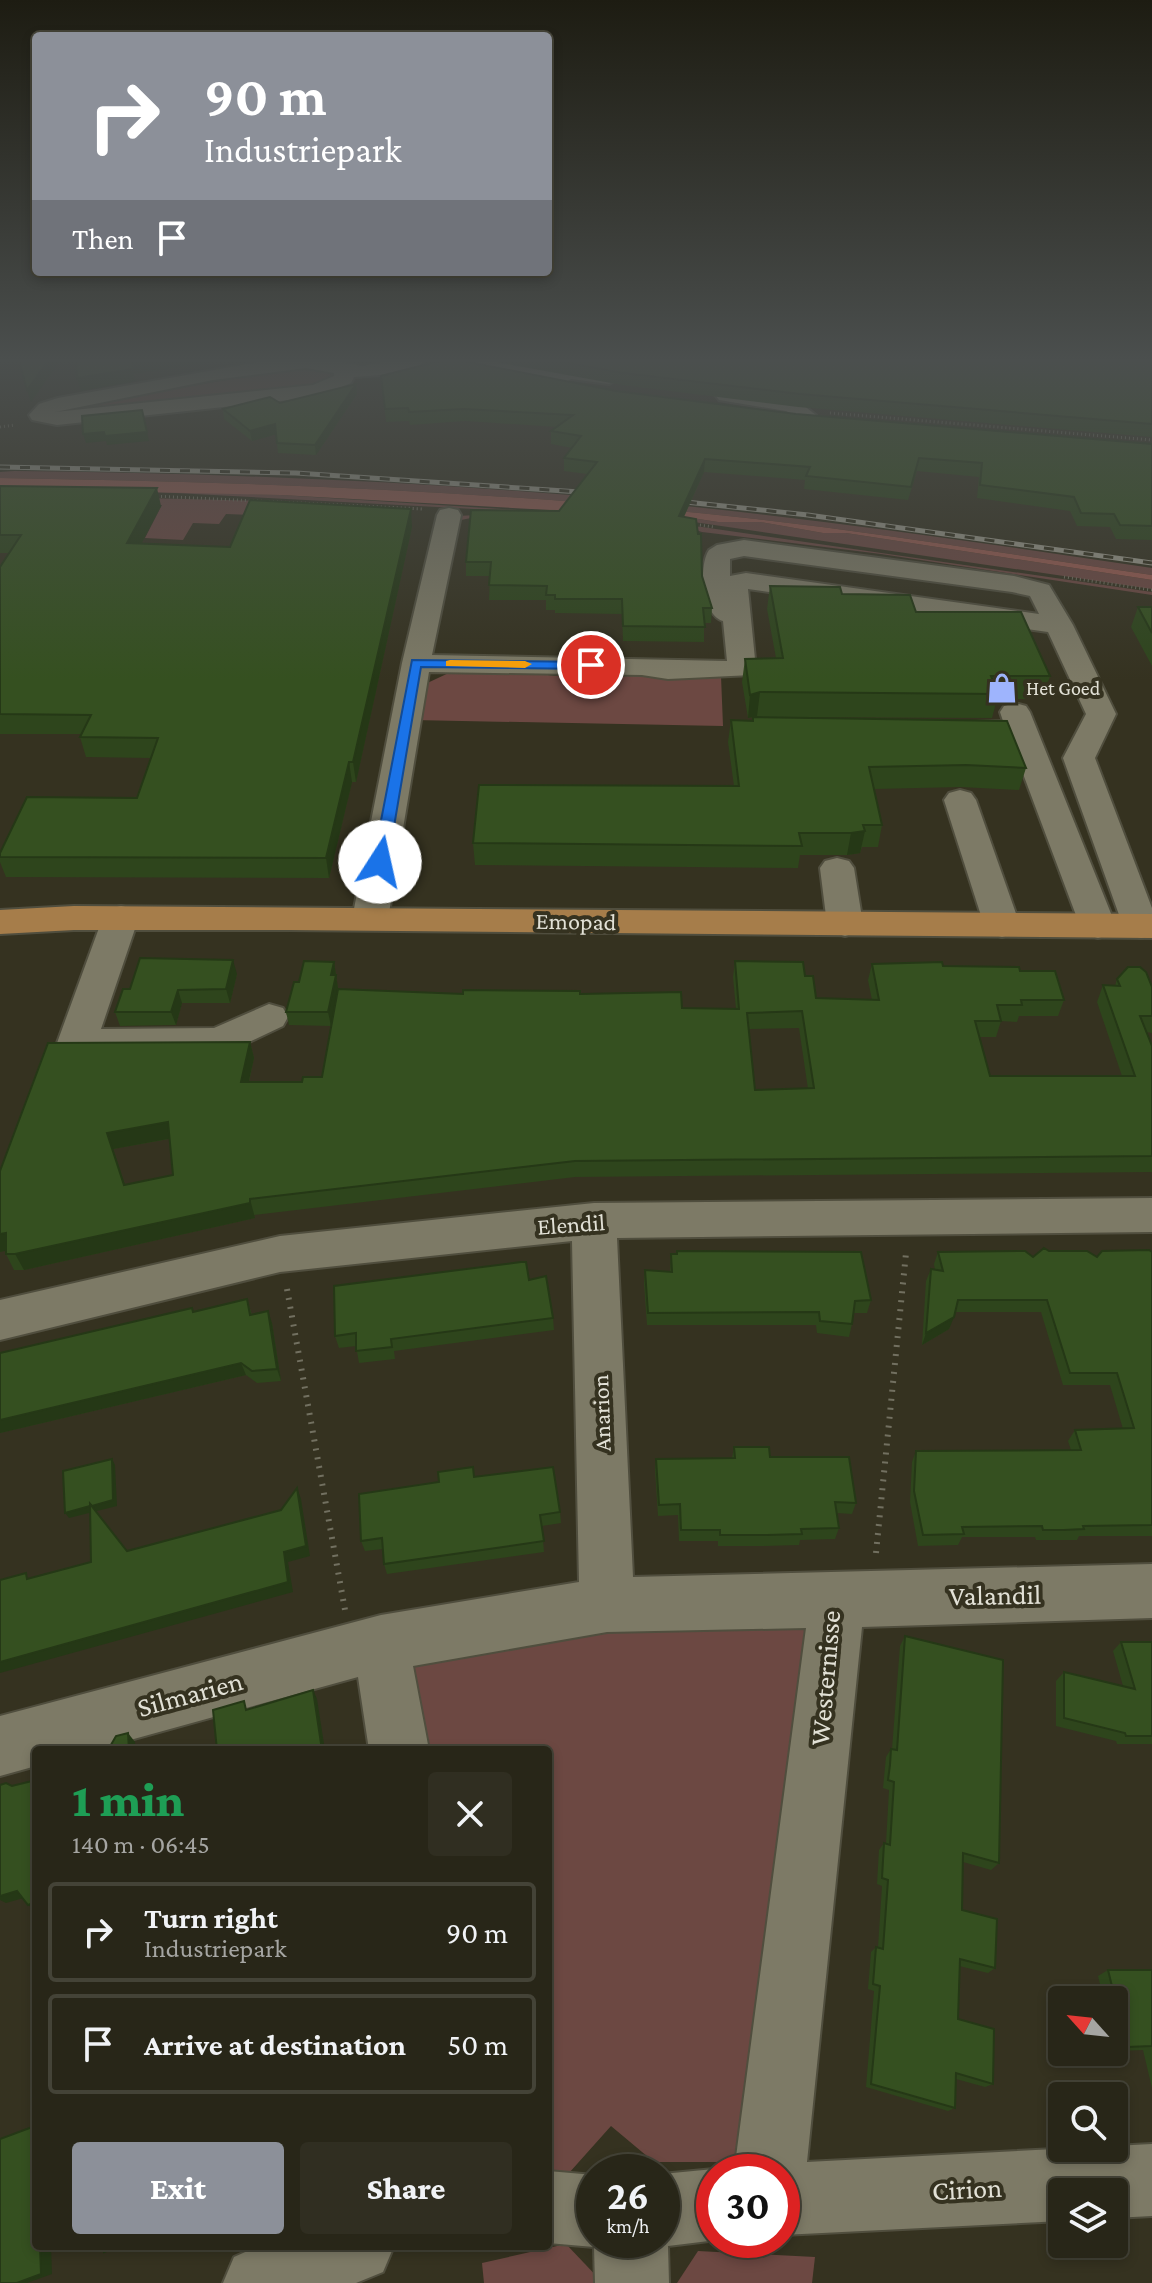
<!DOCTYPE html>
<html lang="en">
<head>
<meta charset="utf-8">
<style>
	body { margin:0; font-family:"Crimson Pro",serif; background:#302e21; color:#f1f3f6; height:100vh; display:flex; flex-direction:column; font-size:30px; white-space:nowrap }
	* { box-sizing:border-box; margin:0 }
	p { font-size:26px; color:#a5a5a2 }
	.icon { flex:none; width:44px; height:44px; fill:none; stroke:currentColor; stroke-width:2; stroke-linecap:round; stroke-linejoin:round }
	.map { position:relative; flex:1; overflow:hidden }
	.side { position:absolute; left:32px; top:1746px; width:520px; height:504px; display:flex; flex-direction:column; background:#282618; border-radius:8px; box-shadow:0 4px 12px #0003,0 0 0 2px #444337 }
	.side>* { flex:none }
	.banner { position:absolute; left:32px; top:32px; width:520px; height:244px; border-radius:8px; box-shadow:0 4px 12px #0003,0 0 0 2px #444337; background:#8c9099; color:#fff; overflow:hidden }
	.needle { width:52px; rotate:297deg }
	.buttons { position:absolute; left:1048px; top:1986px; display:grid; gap:16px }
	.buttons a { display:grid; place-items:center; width:80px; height:80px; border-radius:8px; background:#282618; box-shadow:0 4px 12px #0003,0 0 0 2px #444337; font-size:40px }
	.speed { position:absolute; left:576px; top:2154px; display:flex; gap:16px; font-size:40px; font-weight:700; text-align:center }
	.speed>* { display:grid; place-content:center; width:104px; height:104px; border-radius:50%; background:#282618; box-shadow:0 4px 12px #0003,0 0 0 2px #444337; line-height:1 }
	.speed small { font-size:20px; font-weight:400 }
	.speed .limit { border:12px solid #d22; background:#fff; color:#111 }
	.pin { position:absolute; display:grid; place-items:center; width:68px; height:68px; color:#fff; margin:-34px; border:4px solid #fff; border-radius:50%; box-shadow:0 2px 8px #0007 }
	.me { position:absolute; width:88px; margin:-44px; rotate:10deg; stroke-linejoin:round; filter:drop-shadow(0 0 6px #0008) }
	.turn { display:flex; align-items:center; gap:28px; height:168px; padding:0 40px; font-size:36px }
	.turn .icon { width:104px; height:104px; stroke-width:2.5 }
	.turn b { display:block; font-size:56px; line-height:68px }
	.then { display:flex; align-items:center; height:76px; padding:0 40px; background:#0003; gap:16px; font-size:30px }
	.round { display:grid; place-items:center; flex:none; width:84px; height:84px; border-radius:8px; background:#302e21 }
	.head { display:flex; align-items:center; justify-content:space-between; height:136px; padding:0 40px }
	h1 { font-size:48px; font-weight:800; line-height:60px; color:#1e9e55 }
	.button { display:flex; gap:16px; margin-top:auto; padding:16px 40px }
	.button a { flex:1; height:92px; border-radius:8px; background:#8c9099; color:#fff; font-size:32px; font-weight:800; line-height:92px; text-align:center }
	.button a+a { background:#302e21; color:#f1f3f6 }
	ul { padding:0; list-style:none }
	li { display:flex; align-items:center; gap:24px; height:100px; margin:0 16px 12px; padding:0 24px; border:4px solid #444337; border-radius:8px }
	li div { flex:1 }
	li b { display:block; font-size:30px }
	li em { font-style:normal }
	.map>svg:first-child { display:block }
</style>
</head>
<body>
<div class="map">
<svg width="1152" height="2283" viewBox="0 0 1152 2283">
	<rect width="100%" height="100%" fill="#353220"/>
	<g fill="#6c4842">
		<path d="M303 367 331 372 335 376 324 386 61 416 50 410Z"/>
		<path d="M14 471C211 473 408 481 606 498 789 515 971 541 1152 568V575C1020 556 888 534 756 519 505 491 252 482 0 478V472Z"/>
		<path d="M118 490 281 495 518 510 603 513 647 511 718 522H760L823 533H846L1152 580V589L680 520Z"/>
		<path d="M143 498 261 501 252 515 226 514 219 524 193 523 183 540 145 538 162 505 66 504Z"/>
		<path d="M477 515 679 525 702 527 1152 592V595L881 554 702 532 684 526 476 517 451 522 457 516Z"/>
		<path d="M455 670H517L554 676H721L723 726 413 720 421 686Z"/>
		<path d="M674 1625 821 1627 763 2162H654L611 2126 569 2173 548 2175V1750H422L400 1657 443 1648Z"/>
		<path d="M566 2244 603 2283H484L482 2263Z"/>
		<path d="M698 2251 815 2257 812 2283H677Z"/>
	</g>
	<path fill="#965a50" d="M0 478C252 482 505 491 756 519 888 534 1020 556 1152 575V580L846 533H823L760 522H718L647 511 603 513 281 495 0 489Z"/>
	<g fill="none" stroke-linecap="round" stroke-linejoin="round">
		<g stroke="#504e3e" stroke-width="4">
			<g id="minor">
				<path d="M264 361H336L362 366 390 361H423L420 365 380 375 354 377 351 383 317 397 57 425 32 420 29 415 39 404 58 398ZM306 368 334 373V376L313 385 55 412 213 380Z"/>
				<path d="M477 361C497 360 609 367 619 378L609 384 571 379 562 384 480 365Z"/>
				<path d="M726 390 799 402 816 415 805 421 786 411 719 400 716 396Z"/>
				<path d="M449 508 458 510 461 515 432 655 727 661 723 621C702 615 698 566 709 550L717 545 744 540 1014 576 1049 585 1073 625 1116 714 1095 758 1152 908V935L1141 938 1128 934 1123 926 1063 758 1086 714 1048 632 748 589 756 669 752 675 668 679 642 675 429 672 388 919 383 927 370 930 357 927 352 919 402 663 437 515 440 510ZM744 556 1012 592 1030 596 1039 614 746 573 730 576V559Z"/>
				<path d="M1015 703 1026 706 1030 712 1116 926 1111 934 1098 938 1085 934 1080 926 1010 739 944 735 940 729 944 723 1003 721 1000 712 1004 706Z"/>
				<path d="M960 790 971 793 976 800 1020 925 1015 933 1002 937 989 933 984 925 944 800 949 793Z"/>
				<path d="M837 858 849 861 854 868 863 924 858 932 845 936 832 932 827 924 820 868 825 861Z"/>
				<path d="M121 906 134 909 139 917 101 1029 214 1028 269 1004 283 1008 288 1017 283 1026 220 1056 77 1057 63 1053 57 1043 103 917 108 909Z"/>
				<path d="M1152 1198V1232L617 1238 633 1577 1152 1564V1618L862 1627 807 2162 1152 2144V2216L1114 2218V2192H1062V2221L782 2235V2172H734L806 1628 607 1632 413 1666 429 1750H369L358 1677 94 1750H36V1766L0 1776V1716L381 1615 579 1582 572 1241 280 1272 0 1340V1300L280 1236 594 1203Z"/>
				<path d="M714 2169 722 2172H714V2240H717L668 2246 669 2283H595L594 2247 548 2243V2171L594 2175V2240H662V2174Z"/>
				<path d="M259 2246H394L383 2272 356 2283H223L234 2257Z"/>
			</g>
		</g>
		<g stroke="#504e3e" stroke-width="4">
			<path id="major" d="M74 906 1152 914V938L289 930H74L0 934V910Z"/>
		</g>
		<g stroke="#727060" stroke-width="3" stroke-dasharray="1 3" stroke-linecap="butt">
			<path d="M830 413 1152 440"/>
			<path d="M0 427 15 425"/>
			<path d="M153 496 423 509"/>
			<path d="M692 524 714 527"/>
			<path d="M1064 577 1152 590"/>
		</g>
		<g stroke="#727060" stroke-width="6" stroke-dasharray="2 7" stroke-linecap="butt">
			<path d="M287 1289 345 1610"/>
			<path d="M876 1553 906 1253"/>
		</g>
		<use href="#minor" fill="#7d7a66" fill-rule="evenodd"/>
		<use href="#major" fill="#a67d4a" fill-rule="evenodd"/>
		<g stroke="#999789" stroke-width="5">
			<g id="rail">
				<path d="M0 467 296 473 595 493"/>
				<path d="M667 500 808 515 1152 563"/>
			</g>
		</g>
		<use href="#rail" stroke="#353220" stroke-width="3" stroke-dasharray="10" stroke-linecap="butt"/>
	</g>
	<g fill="#2e451c" fill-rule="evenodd">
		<path d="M490 361H1152V437L798 407 622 385Z"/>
		<path d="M381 376 616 391 796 414 1152 444V540L1116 539 1110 527 1077 526 1070 511 977 498 979 477 917 471 908 500 804 489 805 480 704 472 684 517 712 608 711 623H704V642L623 641 622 614 555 613V610H546V600H489L490 576H466V562L559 511 587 474 564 471V458L572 448 551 444V431L557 427 465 421 410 425 409 421 386 422Z"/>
		<path d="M356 384 357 394 316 455 278 453 276 434 252 441 224 419 223 409 280 403Z"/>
		<path d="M0 486 161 506 141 544 230 547 412 527 356 782H352L329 878 6 877 0 862V853L137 798 151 758 86 757 80 737 81 734H0V567L9 553H0Z"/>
		<path d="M770 586 842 594 916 612 1050 676 1043 699H997L992 718 753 717 1026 768 1019 790 961 787 874 789 882 825 878 847H862L860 853 847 855H800L798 868 475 865 473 843 734 786 728 742 731 720 753 721V717L748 718 742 682 745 659 776 658 767 609Z"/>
		<path d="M1138 607H1152V666L1131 627Z"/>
		<path d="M735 961 805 976 816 998 872 1000 868 980 872 964 1020 971 1064 1000 1058 1016H1019L1017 1022 1001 1021 996 1037H980L990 1076H1122L1097 1002 1103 985 1115 986 1117 979 1152 987V1033L1146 1032 1152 1046V1172L575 1177 254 1215 255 1218 24 1270H14L6 1254V1250L0 1252V1171L250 1042 254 1058 249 1082H302L322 1077 337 996 331 1026 289 1025 286 1012 299 982 334 962 338 989 463 994H580L682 1008 736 1009 733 977ZM799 1028 808 1089 755 1090 749 1029ZM169 1139 173 1175 125 1185 113 1149Z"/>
		<path d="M237 974 230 1003H182L176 1025 120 1026 115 1012 130 989Z"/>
		<path d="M1049 1251 1097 1257 1152 1252V1536H1079L1077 1540H1036L1035 1537H962L958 1545 918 1546 910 1502 912 1462 916 1451 1071 1450 1068 1441 1075 1430 1123 1429 1110 1385H1063L1041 1312H955L949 1329 922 1345 926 1281 931 1269 935 1270 934 1264 938 1252 1033 1257Z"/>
		<path d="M671 1254 871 1300 867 1313H853L852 1324 849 1337 817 1333 816 1325H647L644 1283 645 1270 670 1272Z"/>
		<path d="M529 1280 553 1318 554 1330 394 1351 395 1359 359 1363 356 1346 339 1348 335 1336Z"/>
		<path d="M247 1299 252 1315 272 1323 281 1381 257 1383 246 1375 0 1433 192 1308 194 1311Z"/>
		<path d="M734 1447 770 1457 856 1503 852 1514 837 1513 839 1528 835 1539 800 1540 799 1545 764 1546H718V1541H679L678 1515 658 1516 655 1470 656 1459 732 1458Z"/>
		<path d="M474 1477 560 1512 561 1523 542 1526 544 1552 387 1574 384 1564 383 1549 365 1551 361 1541Z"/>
		<path d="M905 1636 999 1863 991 1870 963 1862 962 1910 995 1968 988 1973 959 1966 958 2019 993 2084 985 2087 956 2079 955 2108 948 2111 866 2087 874 1991 868 1989 871 1952 876 1947H878L882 1886 877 1884 879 1850 884 1843H886L889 1790 883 1788 886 1757 891 1749H892L900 1646Z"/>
		<path d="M1121 1642H1152V1744H1117L1116 1741 1056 1726V1681L1064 1672 1123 1686 1113 1651Z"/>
		<path d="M1108 1970H1152V2088L1143 2050 1117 2051 1114 2040V2000H1104L1098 1976Z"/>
	</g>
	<g fill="#253816">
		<path d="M48 361H60L31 402 27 390Z"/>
		<path d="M137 361H218L134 374 132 362Z"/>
		<path d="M133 369 136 381 81 391 77 378Z"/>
		<path d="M356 384 357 394 316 455 315 445Z"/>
		<path d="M275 424 277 434 252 441 250 431Z"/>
		<path d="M104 432H147L149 441 107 445 106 441 86 443 83 434Z"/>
		<path d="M705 459 704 472 678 529 679 516Z"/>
		<path d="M157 488 161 506 132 562 127 543Z"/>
		<path d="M411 509 412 527 356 782 353 762Z"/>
		<path d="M760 692 757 716 748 718 750 695Z"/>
		<path d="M349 762 352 782 329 878 326 858Z"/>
		<path d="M865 831 860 853 847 855 851 833Z"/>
		<path d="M233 960 237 974 230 1003 226 989Z"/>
		<path d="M334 962 338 988 331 1026 328 1012 331 975Z"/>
		<path d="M178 990 182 1003 176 1025 171 1012Z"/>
		<path d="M250 1042 254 1058 245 1098 241 1082Z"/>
		<path d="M168 1122 173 1138 113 1149 130 1200 124 1185 107 1133Z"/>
		<path d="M250 1199 255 1218 24 1270 15 1254Z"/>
		<path d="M6 1233 14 1249 0 1252V1234Z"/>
		<path d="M268 1311 272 1323 281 1381 277 1369Z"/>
		<path d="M954 1317 949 1329 922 1345 926 1333Z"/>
		<path d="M241 1363 246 1375 0 1433V1420Z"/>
		<path d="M112 1459 115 1465 117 1506 69 1518 65 1513Z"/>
		<path d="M297 1488 301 1499 310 1556 288 1562 293 1592 0 1673V1662L284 1552Z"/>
		<path d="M313 1690 317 1699 325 1750H322Z"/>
		<path d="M128 1733 135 1742 136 1750H129Z"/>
		<path d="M17 1891 27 1897 6 1903 0 1900V1896Z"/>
		<path d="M36 1902V1910L28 1905Z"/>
		<path d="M40 2246H51L52 2274 27 2283H17Z"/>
		<path d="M119 2246H129L113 2252H104Z"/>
	</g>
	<g fill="#355020" stroke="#253816" stroke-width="2" fill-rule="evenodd">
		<path d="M19 361H48L27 390Z"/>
		<path d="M76 361H137L132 362 133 369 77 378Z"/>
		<path d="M440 361H463L616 391 796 414 1152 444V526L1120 525 1114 514 1081 513 1074 497 980 485 982 463 919 458 911 487 806 476 810 467 705 459 679 516 696 519 698 534H701L702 576 712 608H703L705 627 623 626 622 599H555V595H546L547 586 489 585 491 562H466L471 510 559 511 597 462 564 458 581 436 551 431 573 415 464 409 409 412 408 408 385 409 381 376Z"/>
		<path d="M557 361H1152V424L800 394 623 373Z"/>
		<path d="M356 384 315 445 277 443 275 424 250 431 223 409 270 397 280 403Z"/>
		<path d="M142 410 147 432 105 436 104 432 83 434 82 416Z"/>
		<path d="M0 486 157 488 127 543 230 547 250 500 411 509 353 762H349L326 858 0 857V853L27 797 137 798 158 738 80 737 91 715 0 714V567L21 535H0Z"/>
		<path d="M770 586 840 587 842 594 910 595 916 612H1021L1050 676H991L998 694 760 692 750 695 745 659 783 658Z"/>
		<path d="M1138 607H1152V633Z"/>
		<path d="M753 717 1007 721 1026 768 966 765 869 767 882 825H863L865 831 851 833H799L802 846 473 843 479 785 739 786 731 720 753 721Z"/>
		<path d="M140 958 233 960 226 989 178 990 171 1012H115L123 989H130Z"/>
		<path d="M304 961 334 962 331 975H336L328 1012H286L294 982H299Z"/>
		<path d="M735 961 803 962 805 976H813L816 998 879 1000 872 964 942 962 943 966 1019 967 1020 971H1055L1064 1000H1021L1022 1005H997L1001 1021H975L990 1076H1135L1103 985 1120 986 1117 979 1128 967H1140L1146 972 1152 987V1016H1140L1152 1046V1156L575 1161 250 1199V1203L15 1254H6V1233L0 1234V1171L48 1043 250 1042 241 1082H302L303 1077H322L338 989 463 994V990L580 991V994L681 992 682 1008 739 1009ZM802 1011 814 1088 755 1090 747 1013ZM168 1122 173 1175 124 1185 107 1133Z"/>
		<path d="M1044 1248 1049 1251H1087L1097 1257 1102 1251 1149 1250 1152 1252V1525L1083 1526 1084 1529 1064 1530H1043L1042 1526 962 1527 964 1534 923 1535 914 1491 916 1451 1081 1450 1075 1430 1134 1428 1117 1373H1070L1047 1300H958L954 1317 926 1333 931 1269 943 1271 938 1252 1025 1251 1033 1257Z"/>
		<path d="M677 1251 861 1252 871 1300 855 1301 852 1324 820 1321 819 1312 648 1313 645 1270 672 1272 671 1254H677Z"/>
		<path d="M521 1262H526L529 1280 546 1276 553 1318 391 1339 392 1347 356 1351V1333L335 1336 334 1286Z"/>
		<path d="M247 1299 250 1315 268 1311 277 1369 252 1371 241 1363 0 1420V1353L192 1308 193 1312Z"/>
		<path d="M734 1447H769L770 1457H849L856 1503 835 1502 839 1528 801 1529 802 1534 767 1535H720V1530H681L680 1504 659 1505 656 1459 735 1458Z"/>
		<path d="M112 1459 113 1500 92 1506 90 1504V1506L65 1513 63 1471Z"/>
		<path d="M473 1467 474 1477 553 1467 560 1512 540 1515 544 1541 384 1564 382 1538 361 1541 359 1494 439 1482 438 1472Z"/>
		<path d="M297 1488 306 1546 284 1552 288 1582 0 1662V1580L26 1573 27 1579 91 1562 90 1504 127 1551 281 1510Z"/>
		<path d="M905 1636 1003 1660 999 1863 963 1853 962 1910 997 1919 995 1968 960 1959 958 2019 994 2029 993 2084 956 2073 955 2108 871 2084 880 1986 873 1984 876 1947 883 1949 888 1880 882 1878 884 1843 890 1845 894 1782 888 1780 890 1765 891 1749 897 1750Z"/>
		<path d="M1121 1642H1152V1736H1126L1125 1733 1064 1718V1672L1135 1689Z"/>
		<path d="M313 1690 322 1750H217L213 1710 244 1701 246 1710Z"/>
		<path d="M128 1733 129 1750H108L116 1736Z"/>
		<path d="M36 1780V1902L28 1905 17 1891 0 1896V1785L6 1783 12 1786Z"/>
		<path d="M1108 1970H1152V2046L1127 2047Z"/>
		<path d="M35 2103 36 2246H40L41 2274 17 2283H0V2139L35 2126Z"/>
		<path d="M103 2246H119L104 2252Z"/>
	</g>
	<linearGradient id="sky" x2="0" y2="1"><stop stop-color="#1d1c12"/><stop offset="0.53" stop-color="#4b4f4e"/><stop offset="1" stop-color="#4b4f4e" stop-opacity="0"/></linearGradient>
	<rect width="1152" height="680" fill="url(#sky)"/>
	<path fill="#1a73e8" stroke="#114b97" stroke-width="2" d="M412 660 591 662 597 665 591 669 421 667 388 862 380 866 373 862Z"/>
	<path fill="#f59e0b" d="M450 660 525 661 532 664 525 668 446 666V661Z"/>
	<defs>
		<g id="shop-bare" transform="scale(2.4)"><path d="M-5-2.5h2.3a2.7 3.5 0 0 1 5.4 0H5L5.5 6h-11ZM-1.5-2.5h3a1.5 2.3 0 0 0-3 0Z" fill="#9eb4fd" stroke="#353220" stroke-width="2.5" paint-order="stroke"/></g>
	</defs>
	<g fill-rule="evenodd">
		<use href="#shop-bare" x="1002" y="688"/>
	</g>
	<g text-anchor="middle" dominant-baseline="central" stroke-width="8" stroke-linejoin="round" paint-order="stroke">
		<g font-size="20" fill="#e2e1d6" stroke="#353220" text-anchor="start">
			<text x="1026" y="688">Het Goed</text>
		</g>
		<g font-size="24" fill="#e2e1d6" stroke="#353220">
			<text transform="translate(576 921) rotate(1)">Emopad</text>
			<text transform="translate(571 1224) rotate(-4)">Elendil</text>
			<text transform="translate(601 1413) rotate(-92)">Anarion</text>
		</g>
		<g font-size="28" fill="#e2e1d6" stroke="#353220">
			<text transform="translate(995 1595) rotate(-1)">Valandil</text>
			<text transform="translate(825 1678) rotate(-85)">Westernisse</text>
			<text transform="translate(190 1694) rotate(-15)">Silmarien</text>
			<text transform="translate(967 2189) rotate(-3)">Cirion</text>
		</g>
	</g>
</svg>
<div class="buttons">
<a><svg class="needle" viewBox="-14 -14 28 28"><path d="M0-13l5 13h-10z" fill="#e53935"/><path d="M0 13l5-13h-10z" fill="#a5a5a2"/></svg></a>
<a><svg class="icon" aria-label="search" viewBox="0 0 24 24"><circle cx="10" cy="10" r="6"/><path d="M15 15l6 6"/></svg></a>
<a><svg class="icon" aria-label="layers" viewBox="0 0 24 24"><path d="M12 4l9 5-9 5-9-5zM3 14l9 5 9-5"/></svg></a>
</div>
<div class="speed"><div>26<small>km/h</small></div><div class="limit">30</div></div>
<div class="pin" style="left:591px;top:665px;background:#d93025"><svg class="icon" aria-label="arrive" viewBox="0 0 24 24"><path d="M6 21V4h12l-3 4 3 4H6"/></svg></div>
<svg class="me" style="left:380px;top:862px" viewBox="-20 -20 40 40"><circle r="19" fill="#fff"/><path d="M0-13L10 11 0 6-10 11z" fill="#1a73e8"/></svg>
<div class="banner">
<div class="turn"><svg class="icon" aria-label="right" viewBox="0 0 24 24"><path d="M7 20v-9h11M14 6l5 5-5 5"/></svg><div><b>90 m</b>Industriepark</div></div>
<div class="then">Then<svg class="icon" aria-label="arrive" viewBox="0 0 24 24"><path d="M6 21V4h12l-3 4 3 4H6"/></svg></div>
</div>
<section class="side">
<div class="head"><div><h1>1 min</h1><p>140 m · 06:45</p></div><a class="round"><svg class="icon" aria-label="close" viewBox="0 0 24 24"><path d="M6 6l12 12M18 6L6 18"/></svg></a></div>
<ul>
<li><svg class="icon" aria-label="right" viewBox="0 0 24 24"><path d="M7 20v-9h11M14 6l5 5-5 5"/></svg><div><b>Turn right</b><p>Industriepark</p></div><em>90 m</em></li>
<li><svg class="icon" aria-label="arrive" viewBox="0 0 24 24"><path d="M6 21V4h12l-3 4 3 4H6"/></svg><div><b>Arrive at destination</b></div><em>50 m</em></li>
</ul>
<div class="button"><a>Exit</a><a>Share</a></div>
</section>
</div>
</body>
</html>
